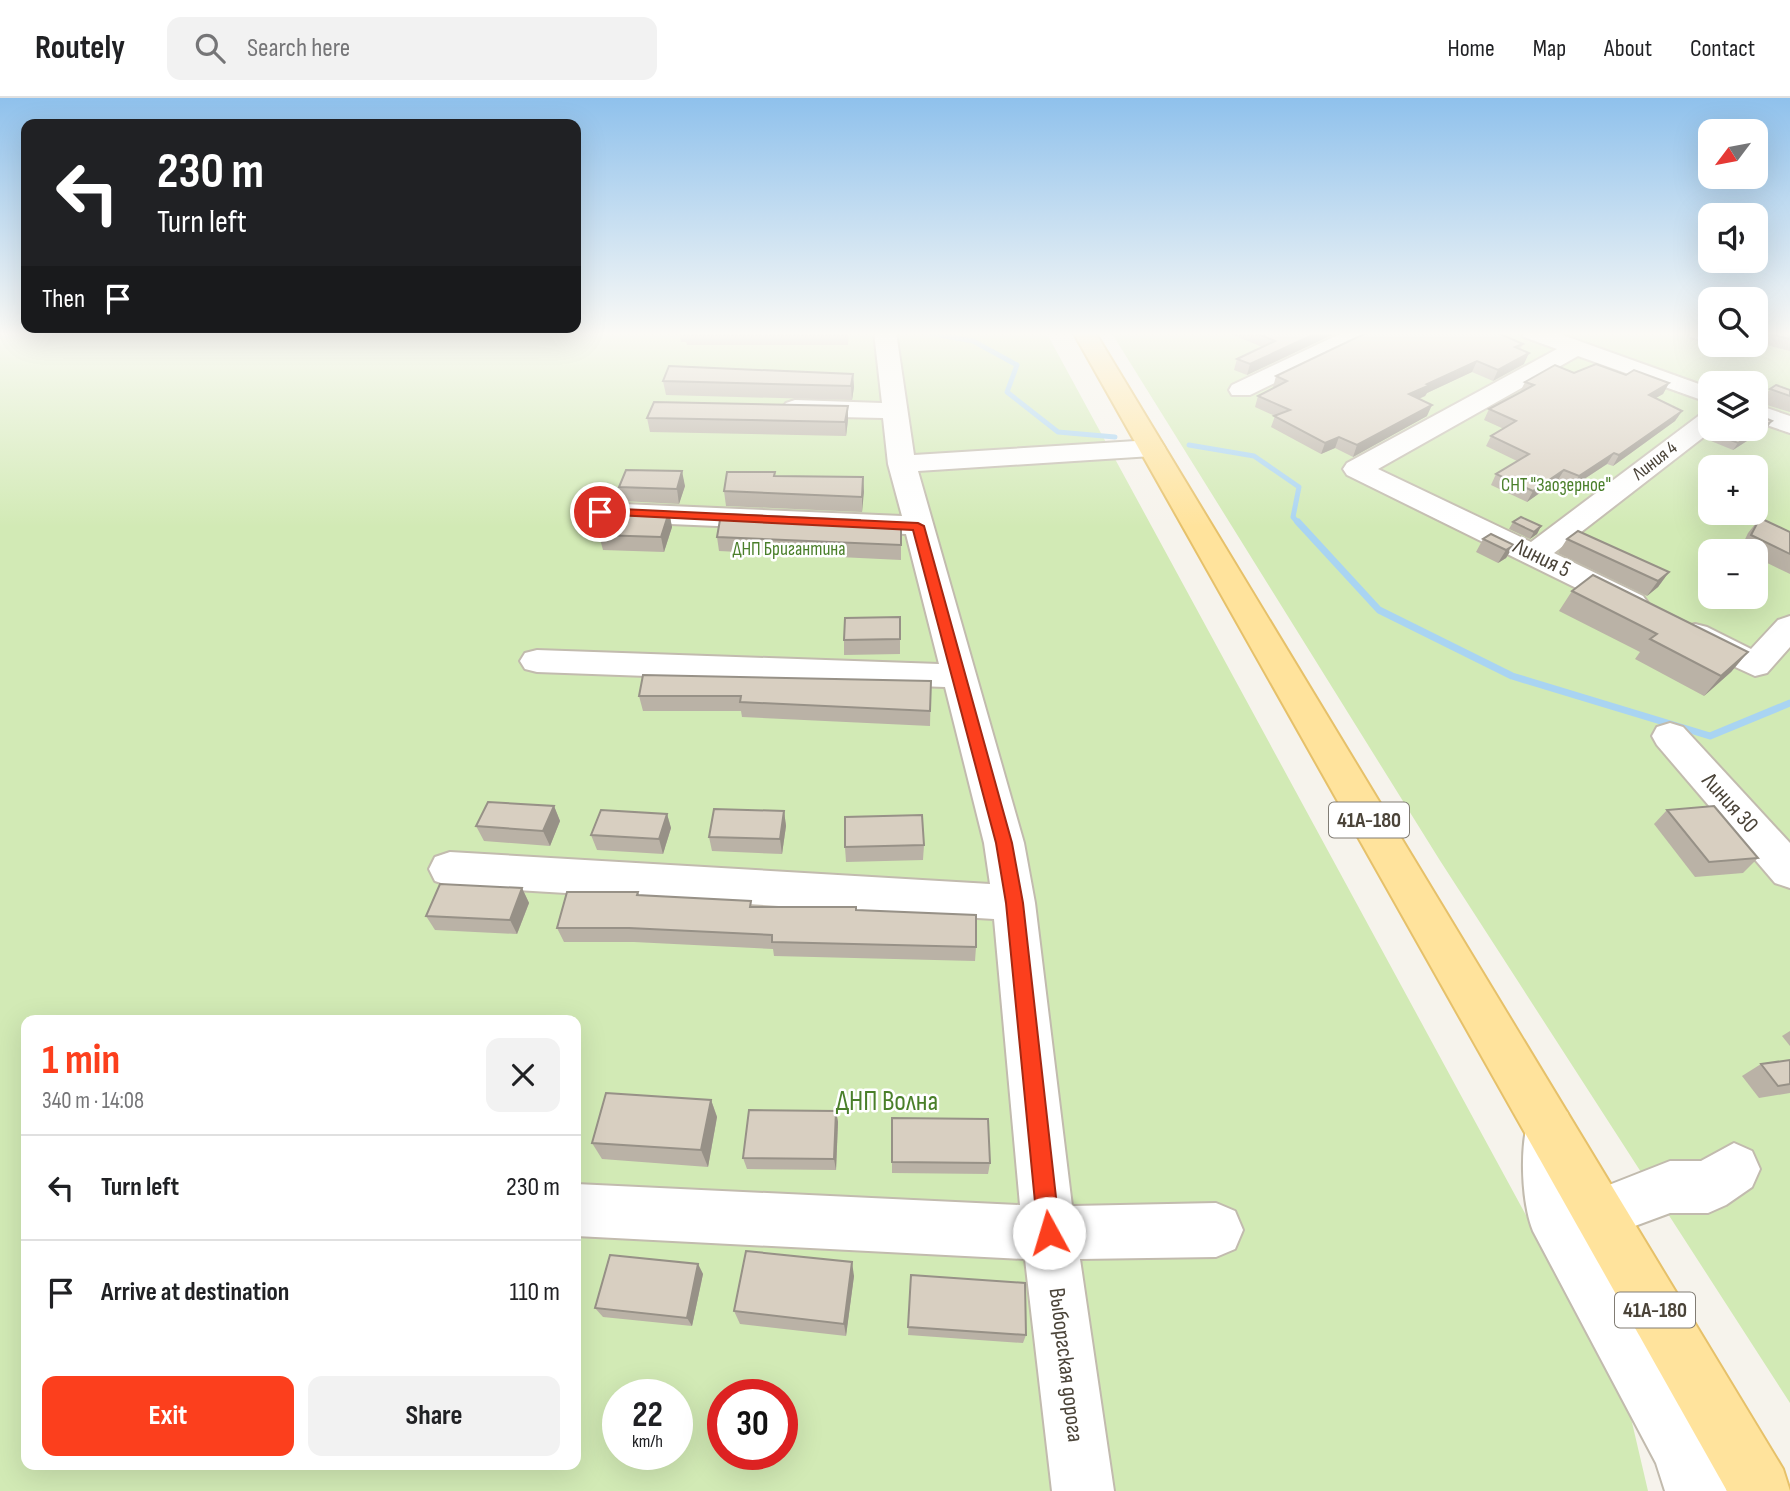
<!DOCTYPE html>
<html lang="en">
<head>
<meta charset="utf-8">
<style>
	body { margin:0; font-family:"Sofia Sans Condensed",sans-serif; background:#f2f2f2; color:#202124; height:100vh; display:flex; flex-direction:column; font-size:26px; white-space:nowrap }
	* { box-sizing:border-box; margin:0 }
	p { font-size:23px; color:#757577 }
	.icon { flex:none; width:38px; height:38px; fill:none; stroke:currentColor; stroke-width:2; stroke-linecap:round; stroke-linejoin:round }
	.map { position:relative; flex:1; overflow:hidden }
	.sheet { position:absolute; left:21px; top:917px; width:560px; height:455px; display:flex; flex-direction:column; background:#fff; border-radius:14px; box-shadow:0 7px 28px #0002 }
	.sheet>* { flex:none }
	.guide { position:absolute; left:21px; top:21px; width:560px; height:214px; border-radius:14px; box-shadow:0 7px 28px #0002; background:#202124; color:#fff; overflow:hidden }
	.needle { width:46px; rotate:238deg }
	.tools { position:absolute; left:1698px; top:21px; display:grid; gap:14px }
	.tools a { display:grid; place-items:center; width:70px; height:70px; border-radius:14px; background:#fff; box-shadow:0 7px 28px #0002; font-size:35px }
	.speed { position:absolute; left:602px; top:1281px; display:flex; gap:14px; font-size:35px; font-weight:700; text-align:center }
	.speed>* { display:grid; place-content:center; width:91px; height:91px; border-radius:50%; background:#fff; box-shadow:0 7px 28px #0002; line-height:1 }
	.speed small { font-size:18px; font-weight:400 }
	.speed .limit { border:10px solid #d22; background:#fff; color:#111 }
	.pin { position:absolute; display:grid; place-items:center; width:60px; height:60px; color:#fff; margin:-30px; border:4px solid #fff; border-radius:50%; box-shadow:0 2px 7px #0007 }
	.me { position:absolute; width:77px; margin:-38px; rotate:354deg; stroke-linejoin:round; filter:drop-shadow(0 0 5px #0008) }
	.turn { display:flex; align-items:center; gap:24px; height:147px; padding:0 21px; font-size:32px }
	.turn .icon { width:91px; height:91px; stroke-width:2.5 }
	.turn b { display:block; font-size:49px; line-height:60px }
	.then { display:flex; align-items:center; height:66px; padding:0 21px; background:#0003; gap:14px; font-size:26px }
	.round { display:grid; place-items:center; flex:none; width:74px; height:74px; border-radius:14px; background:#f2f2f2 }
	.headline { display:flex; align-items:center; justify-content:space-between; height:119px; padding:0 21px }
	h1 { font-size:42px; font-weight:700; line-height:52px; color:#fc3f1d }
	.button { display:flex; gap:14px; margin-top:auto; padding:14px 21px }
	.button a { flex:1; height:80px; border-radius:14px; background:#fc3f1d; color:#fff; font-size:28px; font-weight:700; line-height:80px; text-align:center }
	.button a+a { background:#f2f2f2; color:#202124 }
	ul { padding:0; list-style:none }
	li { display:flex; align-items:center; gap:21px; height:105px; padding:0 21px; border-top:2px solid #e0e0e0 }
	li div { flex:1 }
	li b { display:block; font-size:26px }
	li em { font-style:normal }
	header { display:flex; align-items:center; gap:42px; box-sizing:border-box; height:98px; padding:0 35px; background:#fff; border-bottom:2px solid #e0e0e0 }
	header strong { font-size:33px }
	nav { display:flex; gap:38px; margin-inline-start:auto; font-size:24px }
	.search { width:490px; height:63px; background:#f2f2f2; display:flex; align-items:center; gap:18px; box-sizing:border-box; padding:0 24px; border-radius:14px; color:#757577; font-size:26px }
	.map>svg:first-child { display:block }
</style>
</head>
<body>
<header>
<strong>Routely</strong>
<div class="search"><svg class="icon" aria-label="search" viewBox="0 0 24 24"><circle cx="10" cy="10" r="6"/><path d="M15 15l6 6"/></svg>Search here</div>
<nav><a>Home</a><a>Map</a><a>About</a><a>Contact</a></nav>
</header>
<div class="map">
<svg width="1790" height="1393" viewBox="0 0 1790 1393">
	<rect width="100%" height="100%" fill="#f6f3ec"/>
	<g fill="#d2eab5" fill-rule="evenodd">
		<path d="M0 234H1046L1627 1303 1648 1393H0ZM26 922H576V1367H26ZM618 1297H677V1356H618ZM723 1297H782V1356H723Z"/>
		<path d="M1111 234H1710V247H1755V234H1790V1305L1439 761ZM1710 285H1755V331H1710ZM1710 369H1755V415H1710ZM1710 453H1755V499H1710Z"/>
	</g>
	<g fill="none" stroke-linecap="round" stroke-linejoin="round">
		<g stroke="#a9d4f2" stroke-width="5">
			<path d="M924 234 973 243 1017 267 1007 294 1058 334 1115 339"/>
			<path d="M1189 347 1254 358 1299 389 1293 419 1299 426"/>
		</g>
		<path stroke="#a9d4f2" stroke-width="7" d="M1298 424 1379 512 1512 578 1710 638 1790 605"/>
		<g stroke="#c2bbae" stroke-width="4">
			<g id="minor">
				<path d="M874 234H896L914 357 1152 342 1161 344 1165 350 1161 356 1152 358 918 373 1024 745 1035 805 1072 1108 1216 1105 1235 1113 1243 1132 1235 1151 1216 1159 1080 1161 1114 1393H1052L1025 1161 576 1138V1086L1020 1107 994 821 450 788 435 783 429 771 435 759 450 754 990 786 984 745 945 589 537 574 525 571 520 563 525 555 537 552 939 566 906 436 600 423 590 420 586 414 590 408 600 405 902 418 888 366 883 320 795 318 786 315 782 310 786 305 795 302 882 305Z"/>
				<path d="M1344 234H1373L1370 239 1250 297H1232L1229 292 1232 287Z"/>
				<path d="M1521 234H1554L1710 290V305L1578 258 1378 371 1531 444 1701 316 1710 313V331H1714L1554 455 1643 498 1648 505 1643 512 1632 515 1621 512 1347 377 1343 371 1347 365 1557 251 1524 239Z"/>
				<path d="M1687 234H1710V244L1690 239Z"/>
				<path d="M1755 306 1790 318V335L1755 323Z"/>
				<path d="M1790 518V549L1767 575 1755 578 1683 545 1678 537 1683 529 1695 526 1707 529 1751 551 1778 522Z"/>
				<path d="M1670 625 1683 629 1790 745V790L1775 785 1657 647 1652 638 1657 629Z"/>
				<path d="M1549 1007 1567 1014 1574 1031 1578 1106 1581 1098 1670 1063H1701L1734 1045 1752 1053 1760 1071 1752 1089 1726 1107 1708 1115H1670L1597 1142 1704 1331 1727 1393H1665L1656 1365 1533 1133C1521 1103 1519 1043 1531 1014Z"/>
			</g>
		</g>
		<g stroke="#e6c16a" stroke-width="4">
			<path id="major" d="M1073 234H1095L1783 1371 1790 1393H1727Z"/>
		</g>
		<use href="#minor" fill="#fff" fill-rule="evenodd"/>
		<use href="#major" fill="#ffe39c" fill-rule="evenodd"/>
	</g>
	<g fill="#bab2a6">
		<path d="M679 234H849L848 247H687L686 244H681Z"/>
		<path d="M1226 234H1338L1247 277 1234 272 1237 261 1262 249Z"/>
		<path d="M1758 234H1790V253L1755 244V239Z"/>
		<path d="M1523 246 1520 252 1524 266 1493 283 1472 274 1427 295 1425 298 1419 301 1427 318 1353 359 1335 350 1321 356 1271 329 1275 318 1255 309 1258 298 1274 289H1273L1276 278Z"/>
		<path d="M1574 275 1626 277 1669 285 1663 296 1655 300 1682 313 1675 323 1613 368 1607 366 1572 389 1558 382 1527 404 1491 387 1496 376 1517 363 1486 348 1491 338 1504 331 1484 322 1489 311 1521 294H1520L1525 284Z"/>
		<path d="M853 276 854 289 852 302 666 297 663 283Z"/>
		<path d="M1770 291 1790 292V314L1760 305Z"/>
		<path d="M1758 317 1772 323 1767 330 1733 352 1706 341 1710 334Z"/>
		<path d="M647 320 848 322 846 338 650 334Z"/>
		<path d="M863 379 862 414 726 408 724 393Z"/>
		<path d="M685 388 679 406 622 403 619 389Z"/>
		<path d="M669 414 672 429 664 454 603 452 599 437Z"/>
		<path d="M1760 420 1790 434V476L1755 459V453H1742L1740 452 1748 435Z"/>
		<path d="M1513 424 1541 428 1537 436 1530 441 1509 431Z"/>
		<path d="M861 427H901V462L719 453 717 439Z"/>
		<path d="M1483 441 1514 447 1506 460 1498 465 1476 454Z"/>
		<path d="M1567 441 1669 474 1658 489 1647 498 1558 455Z"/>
		<path d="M1572 493 1748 554 1731 574 1704 598 1635 561 1640 554 1559 513Z"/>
		<path d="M900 519V556L844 557V542Z"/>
		<path d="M931 583 930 628 742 619 741 613H643L639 598Z"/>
		<path d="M554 708 560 723 550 748 484 743 476 728Z"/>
		<path d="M1667 712 1758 760 1743 775 1695 779 1654 726Z"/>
		<path d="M784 713 786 728 782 756 712 753 709 739Z"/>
		<path d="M667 716 671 730 663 756 597 752 591 737Z"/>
		<path d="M924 747 923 762 846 764 845 749Z"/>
		<path d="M522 790 529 805 517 836 435 832 426 818Z"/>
		<path d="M638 794 639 797 752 809 856 812 976 849 975 863 774 858 773 851 634 844H564L557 830Z"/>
		<path d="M1790 933V948L1782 938Z"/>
		<path d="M1790 962V995L1759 1000 1742 978 1761 966Z"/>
		<path d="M711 1002 717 1019 708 1069 602 1061 592 1045Z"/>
		<path d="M836 1013 838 1024 836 1072 747 1071 743 1060Z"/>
		<path d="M892 1020 990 1065 988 1076 892 1075Z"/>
		<path d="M698 1166 703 1176 692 1228 603 1219 595 1210Z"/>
		<path d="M911 1177 1026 1237 1023 1245 908 1237Z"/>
		<path d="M854 1178 846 1238 740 1226 734 1213Z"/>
	</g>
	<g fill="#979187">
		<path d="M1319 234H1338L1247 277 1250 266Z"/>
		<path d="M1529 255 1524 266 1493 283 1498 272Z"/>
		<path d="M1477 263 1472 274 1427 295 1425 298 1404 307 1409 296 1427 286Z"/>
		<path d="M853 276 854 289 852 302 851 288Z"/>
		<path d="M1669 285 1663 296 1642 308 1649 297Z"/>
		<path d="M1432 307 1427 318 1353 359 1357 347Z"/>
		<path d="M848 308V322L846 338 845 324Z"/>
		<path d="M1682 313 1675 323 1613 368 1619 357Z"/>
		<path d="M1772 323 1767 330 1733 352 1738 345Z"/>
		<path d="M1339 339 1335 350 1321 356 1325 345Z"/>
		<path d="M1614 355 1607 366 1572 389 1579 378Z"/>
		<path d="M1564 372 1558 382 1527 404 1533 393Z"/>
		<path d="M682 373 685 388 679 406 677 391Z"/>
		<path d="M863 379 864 394 862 414V399Z"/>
		<path d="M669 414 672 429 664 454 661 439Z"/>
		<path d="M1541 428 1537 436 1530 441 1534 434Z"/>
		<path d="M1514 447 1506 460 1498 465 1506 452Z"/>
		<path d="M1669 474 1658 489 1647 498 1658 483Z"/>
		<path d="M1748 554 1731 574 1704 598 1721 578Z"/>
		<path d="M554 708 560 723 550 748 543 733Z"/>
		<path d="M784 713 786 728 782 756 780 741Z"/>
		<path d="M667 716 671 730 663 756 659 741Z"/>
		<path d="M522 790 529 805 517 836 510 822Z"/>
		<path d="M711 1002 717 1019 708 1069 701 1052Z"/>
		<path d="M836 1013 838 1024 836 1072 834 1061Z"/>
		<path d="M852 1164 854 1178 846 1238 844 1226Z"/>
		<path d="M698 1166 703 1176 692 1228 687 1220Z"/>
	</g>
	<g fill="#d8cfc1" stroke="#979187" stroke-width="2">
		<path d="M1254 234H1319L1250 266 1237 261 1275 243Z"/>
		<path d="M1368 234H1496L1523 246 1515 249 1529 255 1498 272 1477 263 1427 286 1430 287 1409 296 1432 307 1357 347 1339 339 1325 345 1274 318 1290 312 1258 298 1287 283 1276 278Z"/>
		<path d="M1761 234H1790V241Z"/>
		<path d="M1596 266 1626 277 1634 272 1669 285 1649 297 1682 313 1619 357 1614 355 1579 378 1564 372 1533 393 1496 376 1529 356 1491 338 1516 323 1489 311 1534 287 1525 284 1555 267 1574 275Z"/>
		<path d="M669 268 853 276 851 288 663 283Z"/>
		<path d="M1776 287 1790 292V298L1770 291Z"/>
		<path d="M1757 303 1758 317 1772 323 1738 345 1710 334 1715 331H1755V304Z"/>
		<path d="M654 304 848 308 845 324 647 320Z"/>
		<path d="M626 372 682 373 677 391 619 389Z"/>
		<path d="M727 374H775L774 378 863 379 862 399 724 393Z"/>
		<path d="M609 412 669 414 661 439 599 437Z"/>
		<path d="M721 416 860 422V427H901V447L717 439Z"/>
		<path d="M1521 419 1541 428 1534 434 1513 424Z"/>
		<path d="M1760 420 1790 434V456L1751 437Z"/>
		<path d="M1578 433 1669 474 1658 483 1567 441Z"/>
		<path d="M1491 436 1514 447 1506 452 1483 441Z"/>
		<path d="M1593 477 1748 554 1721 578 1650 541 1657 536 1572 493Z"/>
		<path d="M900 519V541L844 542 845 520Z"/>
		<path d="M643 577 931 583 930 613 740 604 741 598H639Z"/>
		<path d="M488 704 554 708 543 733 476 728Z"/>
		<path d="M1714 708 1758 760 1709 764 1667 712Z"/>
		<path d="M714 711 784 713 780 741 709 739Z"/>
		<path d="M601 712 667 716 659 741 591 737Z"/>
		<path d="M922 717 924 747 845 749V719Z"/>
		<path d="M440 786 522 790 510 822 426 818Z"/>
		<path d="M567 794H638L637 797 751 803 750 809H856V812L976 817V849L772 844V837L629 830H557Z"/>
		<path d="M1790 962V986L1778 988 1761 966Z"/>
		<path d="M606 995 711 1002 701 1052 592 1045Z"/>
		<path d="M749 1012 836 1013 834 1061 743 1060Z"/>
		<path d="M892 1020 988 1021 990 1065 892 1064Z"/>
		<path d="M746 1153 852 1164 844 1226 734 1213Z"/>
		<path d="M610 1157 698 1166 687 1220 595 1210Z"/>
		<path d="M911 1177 1025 1185 1026 1237 908 1229Z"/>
	</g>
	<linearGradient id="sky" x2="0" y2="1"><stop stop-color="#8fc1ec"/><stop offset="0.55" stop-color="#fbfaf6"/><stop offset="1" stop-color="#fbfaf6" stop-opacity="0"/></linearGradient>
	<rect width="1790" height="429" fill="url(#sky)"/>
	<path fill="#fc3f1d" stroke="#a42913" stroke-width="2" d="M600 410 918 425 924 428 1012 745 1023 805 1060 1135 1057 1142 1049 1146 1041 1142 1038 1135 1006 805 996 745 913 432 596 416V411Z"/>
	<g text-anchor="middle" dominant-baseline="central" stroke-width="5" stroke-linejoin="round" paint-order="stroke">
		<g font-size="19" fill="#4b4439" stroke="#fff">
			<text transform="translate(1655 363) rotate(-38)">Линия 4</text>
		</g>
		<g font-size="19" fill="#4a7f2a" stroke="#fff">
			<text x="1556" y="387">СНТ "Заозерное"</text>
			<text x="789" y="451">ДНП Бригантина</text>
		</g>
		<g fill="#fff" stroke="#817c74" stroke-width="2">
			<rect x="1329" y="704.5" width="80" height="35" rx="5"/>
			<rect x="1615" y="1194.5" width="80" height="35" rx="5"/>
		</g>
		<g font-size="21" font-weight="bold" fill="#4b4439">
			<text x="1369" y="722">41А-180</text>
			<text x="1655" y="1212">41А-180</text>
		</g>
		<g font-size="23" fill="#4b4439" stroke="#fff">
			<text transform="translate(1542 460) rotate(26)">Линия 5</text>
			<text transform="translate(1730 705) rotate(48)">Линия 30</text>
			<text transform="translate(1066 1267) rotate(83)">Выборгская дорога</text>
		</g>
		<g font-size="28" fill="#4a7f2a" stroke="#fff">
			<text x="887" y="1003">ДНП Волна</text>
		</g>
	</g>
</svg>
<div class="tools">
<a><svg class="needle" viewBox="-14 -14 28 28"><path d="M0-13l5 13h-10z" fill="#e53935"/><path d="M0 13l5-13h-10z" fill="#757577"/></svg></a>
<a><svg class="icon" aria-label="sound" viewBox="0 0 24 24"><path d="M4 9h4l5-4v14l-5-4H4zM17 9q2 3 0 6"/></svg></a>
<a><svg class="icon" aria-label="search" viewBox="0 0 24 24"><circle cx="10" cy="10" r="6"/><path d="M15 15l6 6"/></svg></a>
<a><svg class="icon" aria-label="layers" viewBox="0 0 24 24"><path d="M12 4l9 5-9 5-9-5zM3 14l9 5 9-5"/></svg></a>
<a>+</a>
<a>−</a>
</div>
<div class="speed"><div>22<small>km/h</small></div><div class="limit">30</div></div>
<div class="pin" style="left:600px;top:414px;background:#d93025"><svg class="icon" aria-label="arrive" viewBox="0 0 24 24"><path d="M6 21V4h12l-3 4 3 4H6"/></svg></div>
<svg class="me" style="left:1049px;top:1135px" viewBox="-20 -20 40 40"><circle r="19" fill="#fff"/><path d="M0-13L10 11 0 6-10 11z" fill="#fc3f1d"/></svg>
<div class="guide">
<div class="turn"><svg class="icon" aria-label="left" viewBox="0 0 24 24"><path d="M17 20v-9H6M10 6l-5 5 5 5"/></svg><div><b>230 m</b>Turn left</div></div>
<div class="then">Then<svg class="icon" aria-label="arrive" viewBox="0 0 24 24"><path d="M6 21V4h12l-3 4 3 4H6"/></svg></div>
</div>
<section class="sheet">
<div class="headline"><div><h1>1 min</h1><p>340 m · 14:08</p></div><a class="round"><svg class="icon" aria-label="close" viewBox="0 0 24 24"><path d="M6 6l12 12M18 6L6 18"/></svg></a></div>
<ul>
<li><svg class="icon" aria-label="left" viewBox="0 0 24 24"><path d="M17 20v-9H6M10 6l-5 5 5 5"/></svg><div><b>Turn left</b></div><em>230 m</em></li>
<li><svg class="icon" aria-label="arrive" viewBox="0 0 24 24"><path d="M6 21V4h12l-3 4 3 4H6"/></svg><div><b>Arrive at destination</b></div><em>110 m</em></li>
</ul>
<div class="button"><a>Exit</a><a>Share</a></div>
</section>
</div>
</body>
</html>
